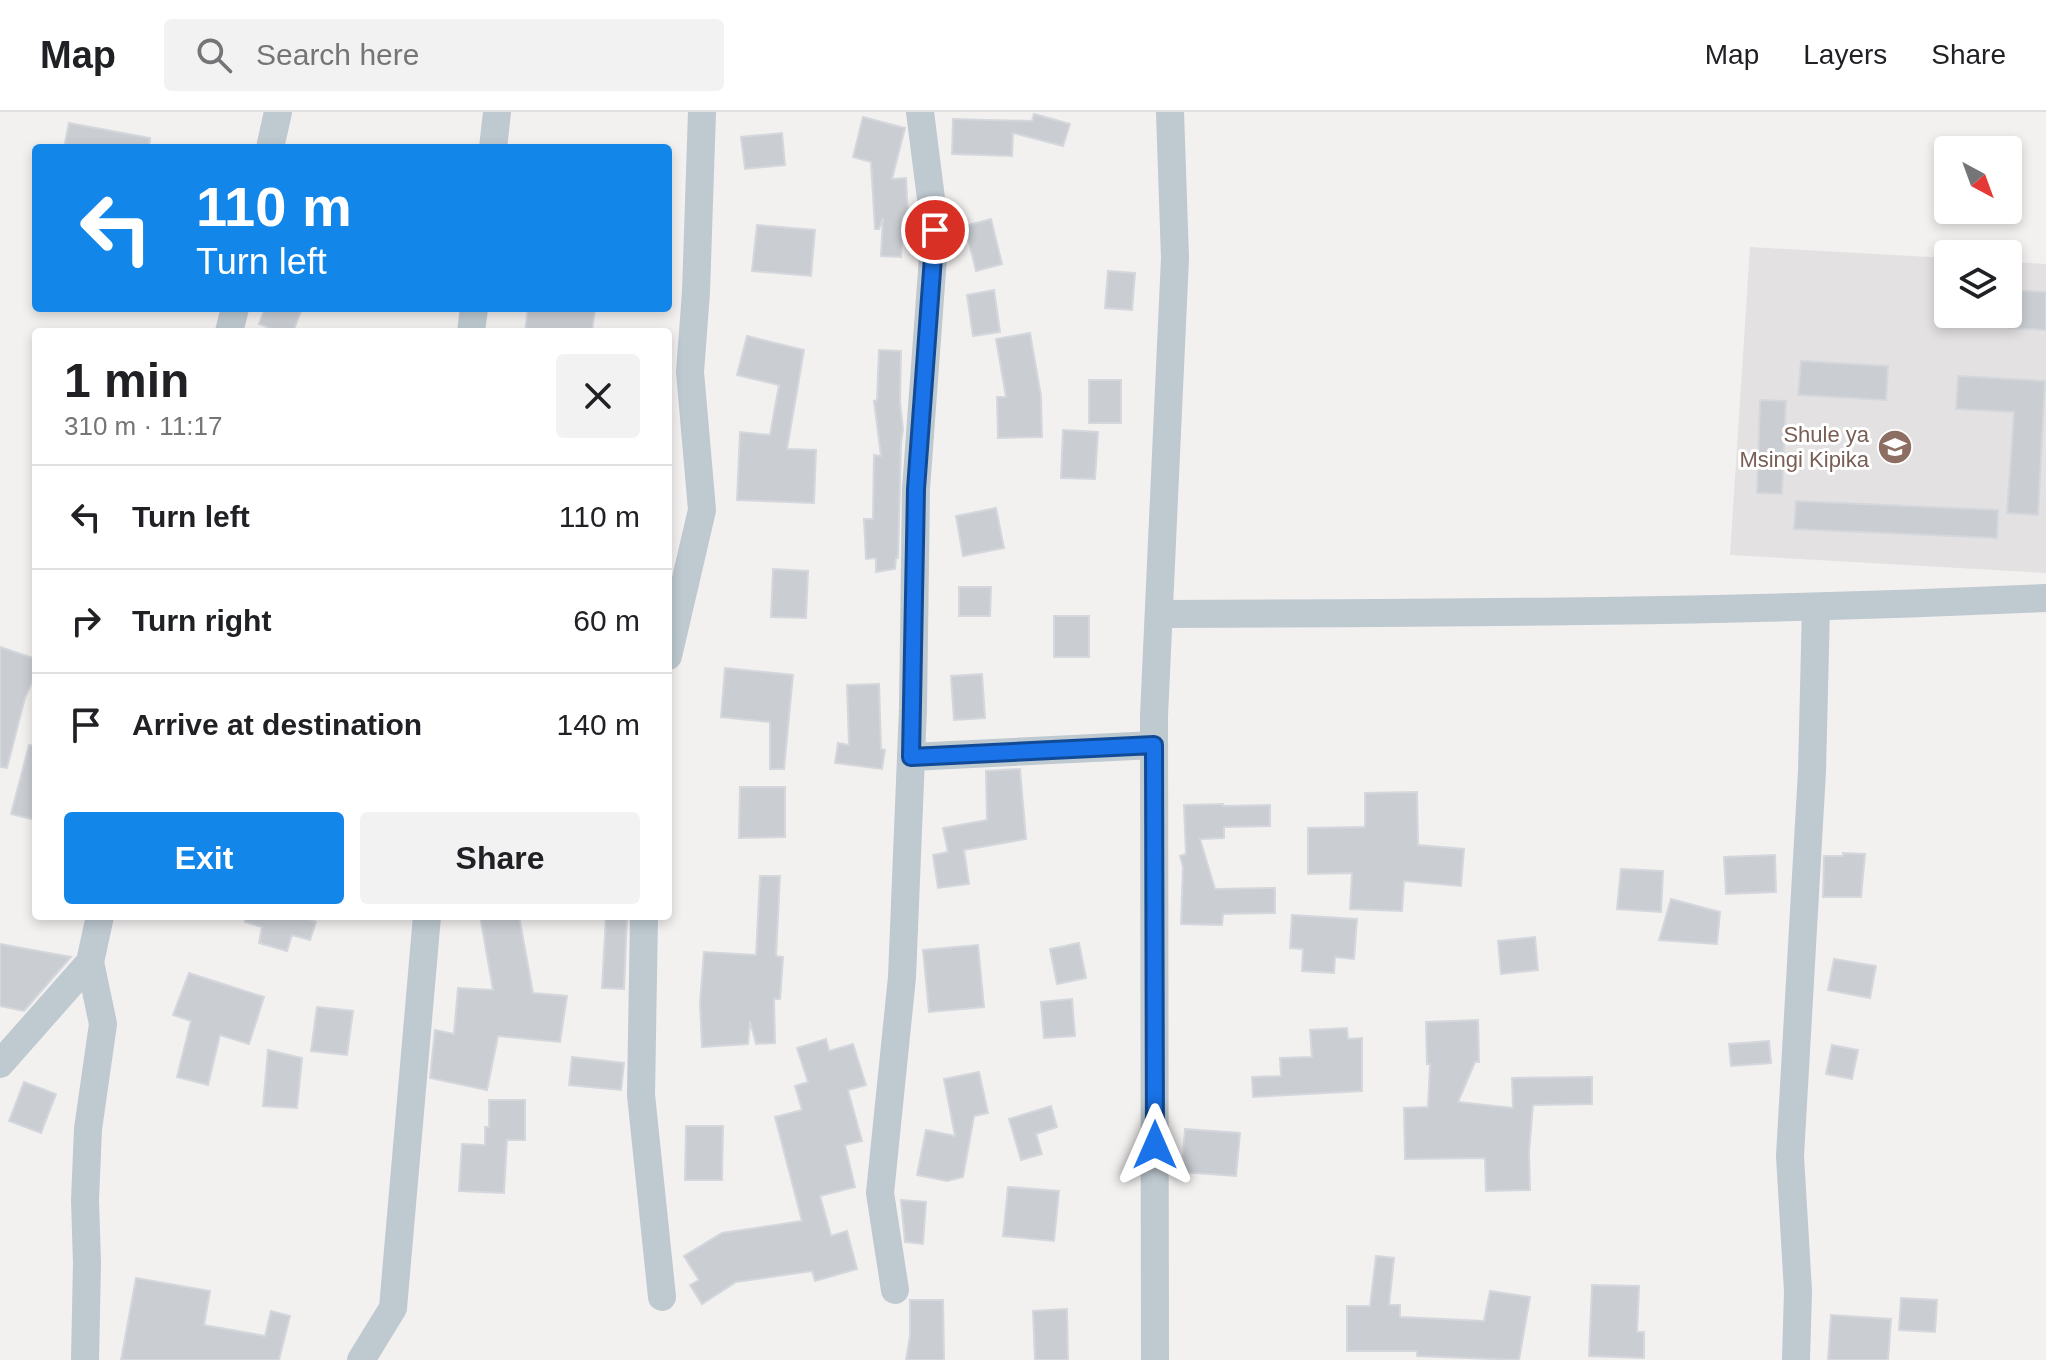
<!DOCTYPE html>
<html lang="en">
<head>
<meta charset="utf-8">
<style>
	body { margin:0; font-family:Arial,sans-serif; background:#f2f2f2; color:#202124; height:100vh; display:flex; flex-direction:column; font-size:30px; white-space:nowrap }
	* { box-sizing:border-box; margin:0 }
	p { font-size:26px; color:#757577 }
	.icon { flex:none; width:44px; height:44px; fill:none; stroke:currentColor; stroke-width:2; stroke-linecap:round; stroke-linejoin:round }
	.map { position:relative; flex:1; overflow:hidden }
	.details { position:absolute; left:32px; top:216px; width:640px; height:592px; display:flex; flex-direction:column; background:#fff; border-radius:8px; box-shadow:0 4px 12px #0003 }
	.details>* { flex:none }
	.hud { position:absolute; left:32px; top:32px; width:640px; height:168px; border-radius:8px; box-shadow:0 4px 12px #0003; background:#1386ea; color:#fff; overflow:hidden }
	.needle { width:52px; rotate:139deg }
	.buttons { position:absolute; left:1934px; top:24px; display:grid; gap:16px }
	.buttons a { display:grid; place-items:center; width:88px; height:88px; border-radius:8px; background:#fff; box-shadow:0 4px 12px #0003; font-size:40px }
	.pin { position:absolute; display:grid; place-items:center; width:68px; height:68px; color:#fff; margin:-34px; border:4px solid #fff; border-radius:50%; box-shadow:0 2px 8px #0007 }
	.me { position:absolute; width:88px; margin:-44px; rotate:0deg; stroke-linejoin:round; filter:drop-shadow(0 0 6px #0008) }
	.turn { display:flex; align-items:center; gap:28px; height:168px; padding:0 32px; font-size:36px }
	.turn .icon { width:104px; height:104px; stroke-width:2.5 }
	.turn b { display:block; font-size:56px; line-height:68px }
	.round { display:grid; place-items:center; flex:none; width:84px; height:84px; border-radius:8px; background:#f2f2f2 }
	.overview { display:flex; align-items:center; justify-content:space-between; height:136px; padding:0 32px }
	h1 { font-size:48px; font-weight:700; line-height:60px }
	.action { display:flex; gap:16px; margin-top:auto; padding:16px 32px }
	.action a { flex:1; height:92px; border-radius:8px; background:#1386ea; color:#fff; font-size:32px; font-weight:700; line-height:92px; text-align:center }
	.action a+a { background:#f2f2f2; color:#202124 }
	ul { padding:0; list-style:none }
	li { display:flex; align-items:center; gap:24px; height:104px; padding:0 32px; border-top:2px solid #e0e0e0 }
	li div { flex:1 }
	li b { display:block; font-size:30px }
	li em { font-style:normal }
	header { display:flex; align-items:center; gap:48px; box-sizing:border-box; height:112px; padding:0 40px; background:#fff; border-bottom:2px solid #e0e0e0 }
	header strong { font-size:38px }
	nav { display:flex; gap:44px; margin-inline-start:auto; font-size:28px }
	.search { width:560px; height:72px; background:#f2f2f2; display:flex; align-items:center; gap:20px; box-sizing:border-box; padding:0 28px; border-radius:8px; color:#757577; font-size:30px }
	.map>svg:first-child { display:block }
</style>
</head>
<body>
<header>
<strong>Map</strong>
<div class="search"><svg class="icon" aria-label="search" viewBox="0 0 24 24"><circle cx="10" cy="10" r="6"/><path d="M15 15l6 6"/></svg>Search here</div>
<nav><a>Map</a><a>Layers</a><a>Share</a></nav>
</header>
<div class="map">
<svg width="2046" height="1248" viewBox="0 0 2046 1248">
	<rect width="100%" height="100%" fill="#f3f0f0"/>
	<path fill="#e4e1e3" d="M1750 135 1948 146V202H2008V150L2046 152V461L1730 443Z"/>
	<g fill="#caced3" stroke="#d4d7dc" stroke-width="2">
		<path d="M1034 2 1070 12 1063 34 1013 21 1012 44 952 42 953 7 1032 9Z"/>
		<path d="M863 5 905 16 892 67 906 66 908 105H903L901 145 881 144 883 106 879 117H875L871 50 853 45Z"/>
		<path d="M69 11 150 26 149 36H64Z"/>
		<path d="M782 21 785 53 745 57 741 25Z"/>
		<path d="M991 107 1002 152 976 159 965 114Z"/>
		<path d="M757 113 815 118 811 164 752 159Z"/>
		<path d="M1108 159 1135 161 1132 198 1105 196Z"/>
		<path d="M994 178 1000 220 973 224 967 183Z"/>
		<path d="M2008 178 2046 180V218L2008 216Z"/>
		<path d="M265 196H302L293 220H280L259 212Z"/>
		<path d="M528 196H595L592 220H525Z"/>
		<path d="M1030 221 1041 284 1042 325 998 326 997 285H1006L996 227Z"/>
		<path d="M747 224 804 238 787 337 816 338 814 391 737 388 740 320 770 323 779 273 737 263Z"/>
		<path d="M879 238 901 239 900 290 903 318 901 331 898 446H896L895 457 876 460V446L866 447 864 407H873L874 343 881 344 874 289 877 288Z"/>
		<path d="M1801 249 1888 254 1886 288 1798 283Z"/>
		<path d="M1958 264 2045 269 2038 403 2007 401 2014 300 1956 297Z"/>
		<rect x="1089" y="268" width="32" height="43"/>
		<path d="M1760 288 1786 289 1782 382 1757 381Z"/>
		<path d="M1063 318 1098 320 1095 367 1061 366Z"/>
		<path d="M1796 389 1998 398 1997 426 1794 417Z"/>
		<path d="M996 396 1004 436 963 444 956 404Z"/>
		<path d="M773 457 808 459 806 506 771 505Z"/>
		<path d="M959 475H991L990 504H959Z"/>
		<rect x="1054" y="504" width="35" height="41"/>
		<path d="M0 535 36 547V561L25 586 7 656 0 655Z"/>
		<path d="M725 556 793 563 784 657H770V610L721 605Z"/>
		<path d="M982 562 985 606 954 608 951 564Z"/>
		<path d="M879 572 881 637 885 638 882 657 835 651 838 631 849 633 847 573Z"/>
		<path d="M29 633 36 634V708L11 702Z"/>
		<path d="M1020 657 1026 727 964 738 969 772 938 776 933 743 948 740 943 716 987 708 986 659Z"/>
		<path d="M740 675H785V725L739 726Z"/>
		<path d="M1417 680 1418 733 1464 737 1461 774 1404 769 1402 799 1350 797 1352 761 1308 762V716L1365 715V681Z"/>
		<path d="M1223 692V694L1270 693V714L1224 715V726L1200 727 1215 777 1275 776V801L1223 802 1222 813 1181 812 1183 755 1180 744 1186 742 1184 693Z"/>
		<path d="M1843 741 1865 742 1861 785H1823L1824 744H1843Z"/>
		<path d="M1775 743 1776 780 1726 782 1724 745Z"/>
		<path d="M1621 757 1663 759 1661 800 1617 797Z"/>
		<path d="M760 764H780L776 844 783 845 780 887H774L775 931 756 932 750 909 748 932 702 935 700 891 704 840 756 843Z"/>
		<path d="M1671 787 1720 800 1717 832 1659 828Z"/>
		<path d="M1292 803 1357 807 1354 847 1335 845 1334 861 1302 859 1303 837 1290 836Z"/>
		<path d="M245 804H297L316 810 310 828 292 823 287 839 259 831 262 815 245 810Z"/>
		<path d="M480 804H519L533 881 567 884 560 930 498 924 487 978 430 966 435 918 454 922 458 876 493 878Z"/>
		<path d="M606 804H627L624 877 602 876Z"/>
		<path d="M1535 825 1538 858 1501 862 1498 829Z"/>
		<path d="M1079 831 1086 866 1057 872 1050 837Z"/>
		<path d="M0 832 71 845 24 899 0 894Z"/>
		<path d="M978 833 984 895 929 900 923 838Z"/>
		<path d="M1834 847 1876 854 1870 886 1828 878Z"/>
		<path d="M189 861 264 885 249 932 220 923 208 973 177 965 191 909 173 903Z"/>
		<path d="M1072 887 1075 924 1044 926 1041 890Z"/>
		<path d="M317 895 353 899 347 943 311 939Z"/>
		<path d="M1478 908 1479 950H1475L1458 990 1513 996 1512 966 1592 965V992L1533 993 1529 1040 1530 1078 1486 1079 1485 1046 1405 1047 1404 996 1428 995 1430 952H1427L1426 910Z"/>
		<path d="M1347 916 1348 927 1362 926V979L1253 985 1252 965 1281 964 1280 946 1312 945 1310 918Z"/>
		<path d="M826 927 829 939 853 932 866 973 848 978 862 1029 845 1033 855 1075 820 1084 831 1124 847 1119 857 1157 815 1169 812 1159 736 1170 702 1192 690 1173 699 1168 684 1144 722 1121 802 1109 775 1005 802 998 795 974 808 970 797 936Z"/>
		<path d="M1769 929 1771 951 1731 954 1729 932Z"/>
		<path d="M1832 933 1858 938 1852 967 1826 962Z"/>
		<path d="M268 938 302 946 297 996 263 994Z"/>
		<path d="M572 945 624 951 621 978 569 973Z"/>
		<path d="M979 960 988 1001 974 1004 963 1065 947 1069 917 1063 926 1018 955 1024 944 967Z"/>
		<path d="M24 970 56 982 41 1021 9 1009Z"/>
		<path d="M489 988H525V1028H507L504 1081 459 1079 462 1032 485 1033V1015H489Z"/>
		<path d="M1051 994 1057 1015 1036 1022 1042 1042 1021 1048 1009 1007Z"/>
		<path d="M686 1014H723L722 1068H685Z"/>
		<path d="M1185 1017 1240 1021 1236 1064 1182 1060Z"/>
		<path d="M1008 1075 1059 1079 1054 1129 1003 1124Z"/>
		<path d="M901 1088 926 1090 923 1132 905 1130Z"/>
		<path d="M1376 1144 1394 1146 1389 1193H1400V1205L1484 1209 1490 1179 1530 1185 1519 1248 1417 1244V1239H1347V1194H1370Z"/>
		<path d="M136 1166 210 1179 204 1213 265 1224 271 1199 290 1204 279 1248H121Z"/>
		<path d="M1592 1173 1639 1174 1637 1220H1644V1246L1589 1244Z"/>
		<path d="M1901 1186 1937 1188 1935 1220 1899 1218Z"/>
		<path d="M910 1188H943L944 1248H906L910 1224Z"/>
		<path d="M1067 1197 1068 1248H1035L1033 1199Z"/>
		<path d="M1831 1203 1891 1207 1888 1248H1828Z"/>
	</g>
	<g fill="none" stroke-linecap="round" stroke-linejoin="round">
		<g stroke="#bec9d0" stroke-width="28">
			<path d="M270 36 278 0"/>
			<path d="M493 36 497 0"/>
			<path d="M229 220 235 196"/>
			<path d="M471 220 474 196"/>
			<path d="M1159 502C1455 501 1750 500 2046 486"/>
			<path d="M668 544 702 398 690 260 696 180 702 0"/>
			<path d="M911 645 1154 633"/>
			<path d="M644 804 641 983 662 1185"/>
			<path d="M0 952 90 850 100 804"/>
			<path d="M895 1178 880 1081 902 865 913 596 916 377 935 118 920 0"/>
			<path d="M85 1248 87 1151 85 1088 88 1017 103 912 90 850"/>
			<path d="M361 1248 393 1196 427 804"/>
			<path d="M1155 1248 1154 604 1175 146 1170 0"/>
			<path d="M1796 1248 1798 1179 1790 1044 1812 659 1816 495"/>
		</g>
	</g>
	<g fill="none" stroke-linecap="round" stroke-linejoin="round">
		<g stroke="#114b97" stroke-width="20">
			<path id="route" d="M935 118 916 377 911 645 1154 633 1155 1033"/>
		</g>
		<use href="#route" stroke="#1a73e8" stroke-width="14"/>
	</g>
	<defs>
		<g id="school-disc" transform="scale(1.8)"><circle r="9.5" fill="#8d6e63" stroke="#fff"/><path d="M0-5L7-2L0 1L-7-2ZM-4 1L0 2.5L4 1V4Q0 6-4 4Z" fill="#fff"/></g>
	</defs>
	<g fill-rule="evenodd">
		<use href="#school-disc" x="1895" y="335"/>
	</g>
	<g text-anchor="middle" dominant-baseline="central" stroke-width="6" stroke-linejoin="round" paint-order="stroke">
		<g font-size="22" fill="#785e54" stroke="#fff" text-anchor="end">
			<text x="1869" y="322">Shule ya<tspan x="1869" dy="25">Msingi Kipika</tspan></text>
		</g>
	</g>
</svg>
<div class="buttons">
<a><svg class="needle" viewBox="-14 -14 28 28"><path d="M0-13l5 13h-10z" fill="#e53935"/><path d="M0 13l5-13h-10z" fill="#757577"/></svg></a>
<a><svg class="icon" aria-label="layers" viewBox="0 0 24 24"><path d="M12 4l9 5-9 5-9-5zM3 14l9 5 9-5"/></svg></a>
</div>
<div class="pin" style="left:935px;top:118px;background:#d93025"><svg class="icon" aria-label="arrive" viewBox="0 0 24 24"><path d="M6 21V4h12l-3 4 3 4H6"/></svg></div>
<svg class="me" style="left:1155px;top:1033px" viewBox="-20 -20 40 40"><path d="M0-17L14 15 0 8-14 15z" fill="#1a73e8" stroke="#fff" stroke-width="4"/></svg>
<div class="hud">
<div class="turn"><svg class="icon" aria-label="left" viewBox="0 0 24 24"><path d="M17 20v-9H6M10 6l-5 5 5 5"/></svg><div><b>110 m</b>Turn left</div></div>
</div>
<section class="details">
<div class="overview"><div><h1>1 min</h1><p>310 m · 11:17</p></div><a class="round"><svg class="icon" aria-label="close" viewBox="0 0 24 24"><path d="M6 6l12 12M18 6L6 18"/></svg></a></div>
<ul>
<li><svg class="icon" aria-label="left" viewBox="0 0 24 24"><path d="M17 20v-9H6M10 6l-5 5 5 5"/></svg><div><b>Turn left</b></div><em>110 m</em></li>
<li><svg class="icon" aria-label="right" viewBox="0 0 24 24"><path d="M7 20v-9h11M14 6l5 5-5 5"/></svg><div><b>Turn right</b></div><em>60 m</em></li>
<li><svg class="icon" aria-label="arrive" viewBox="0 0 24 24"><path d="M6 21V4h12l-3 4 3 4H6"/></svg><div><b>Arrive at destination</b></div><em>140 m</em></li>
</ul>
<div class="action"><a>Exit</a><a>Share</a></div>
</section>
</div>
</body>
</html>
